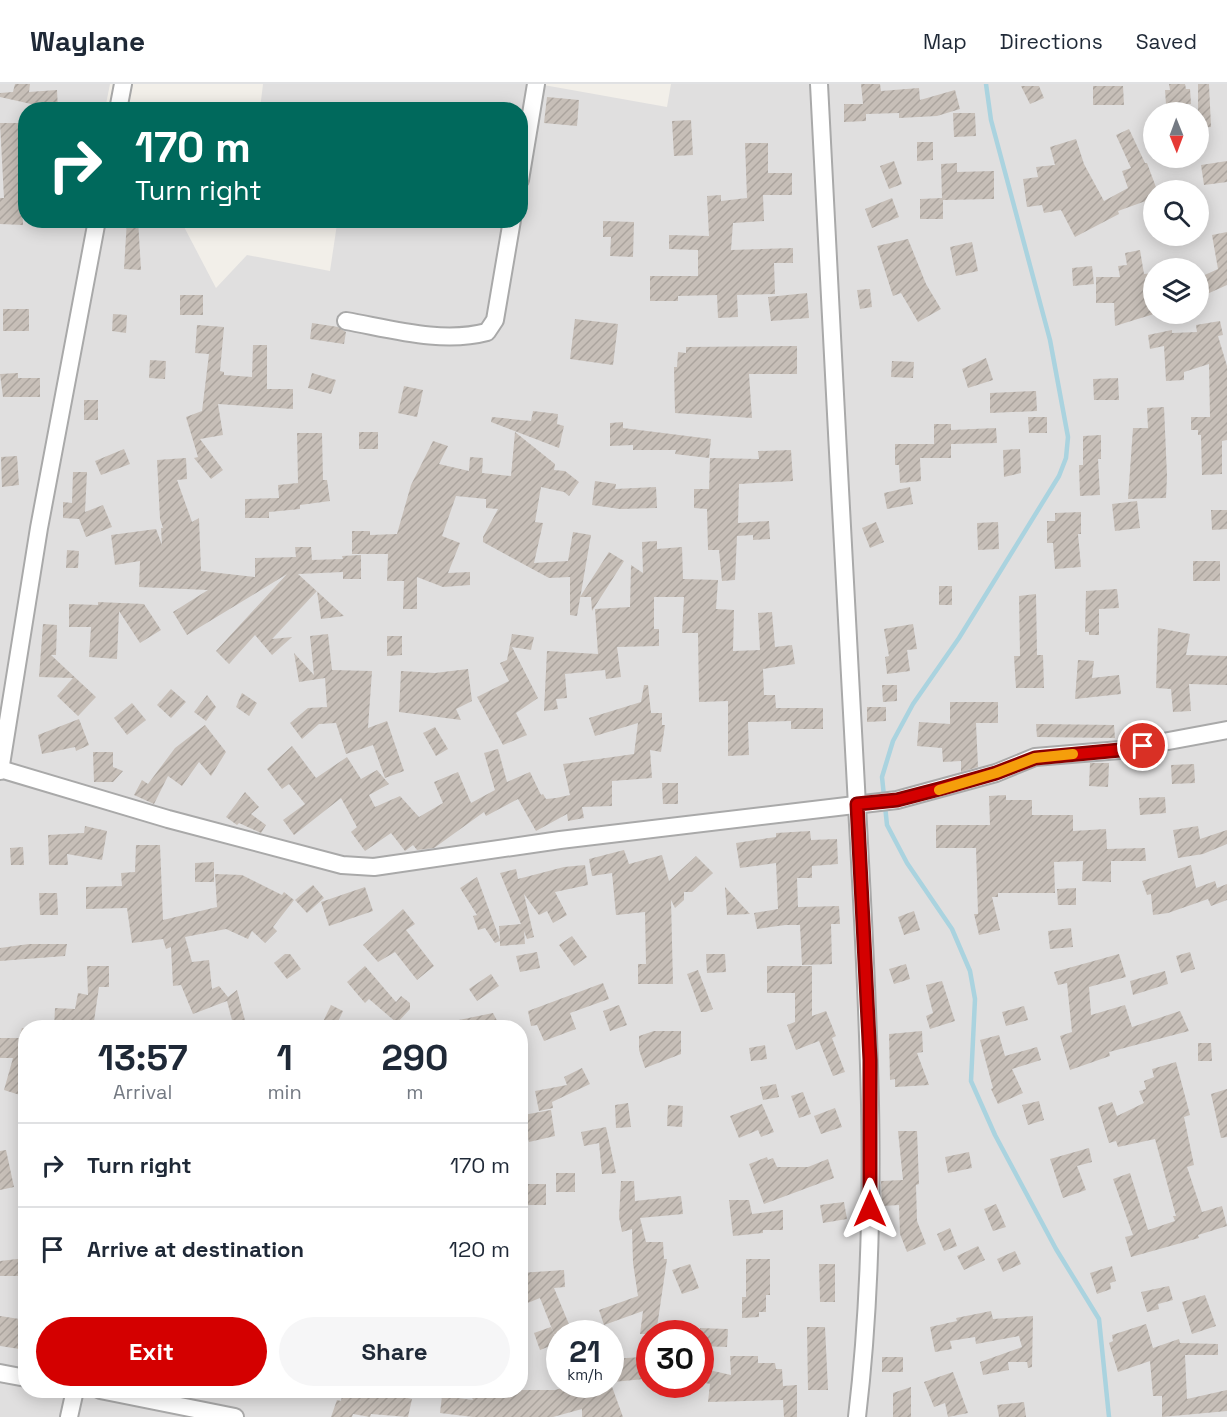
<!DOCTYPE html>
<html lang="en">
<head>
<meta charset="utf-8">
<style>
	body { margin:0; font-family:"Space Grotesk",sans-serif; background:#f6f6f7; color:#1f2937; height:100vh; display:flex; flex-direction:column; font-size:22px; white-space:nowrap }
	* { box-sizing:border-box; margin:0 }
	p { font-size:20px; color:#747a83 }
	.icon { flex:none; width:33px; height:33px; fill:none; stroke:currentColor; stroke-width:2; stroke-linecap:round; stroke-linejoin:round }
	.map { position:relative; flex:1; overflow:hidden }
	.sheet { position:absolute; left:18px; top:936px; width:510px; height:378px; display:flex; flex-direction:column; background:#fff; border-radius:24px; box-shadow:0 3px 15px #0003 }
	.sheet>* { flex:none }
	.banner { position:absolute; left:18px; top:18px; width:510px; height:126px; border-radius:24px; box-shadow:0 3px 15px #0003; background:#00695c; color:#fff; overflow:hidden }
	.needle { width:39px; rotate:179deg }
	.tools { position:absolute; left:1143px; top:18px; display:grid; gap:12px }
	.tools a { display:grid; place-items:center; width:66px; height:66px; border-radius:50%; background:#fff; box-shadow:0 3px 15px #0003; font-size:30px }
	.speed { position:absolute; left:546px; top:1236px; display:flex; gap:12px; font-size:30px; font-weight:700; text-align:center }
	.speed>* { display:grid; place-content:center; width:78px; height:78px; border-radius:50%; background:#fff; box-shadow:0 3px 15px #0003; line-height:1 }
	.speed small { font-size:15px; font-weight:400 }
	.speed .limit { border:9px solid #d22; background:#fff; color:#111 }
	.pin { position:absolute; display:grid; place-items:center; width:51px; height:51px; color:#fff; margin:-26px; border:3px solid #fff; border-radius:50%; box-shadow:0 2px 6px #0007 }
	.me { position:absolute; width:66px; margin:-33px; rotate:0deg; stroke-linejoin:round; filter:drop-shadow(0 0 4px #0008) }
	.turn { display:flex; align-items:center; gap:21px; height:126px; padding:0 18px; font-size:27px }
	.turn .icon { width:78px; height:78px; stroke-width:2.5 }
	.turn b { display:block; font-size:42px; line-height:51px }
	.eta { display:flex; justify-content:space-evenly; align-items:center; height:102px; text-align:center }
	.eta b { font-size:36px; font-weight:700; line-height:42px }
	.cta { display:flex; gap:12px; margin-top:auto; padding:12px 18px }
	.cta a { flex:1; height:69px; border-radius:36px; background:#d40000; color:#fff; font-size:24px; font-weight:700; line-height:69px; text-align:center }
	.cta a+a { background:#f6f6f7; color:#1f2937 }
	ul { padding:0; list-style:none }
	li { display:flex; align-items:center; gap:18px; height:84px; padding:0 18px; border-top:2px solid #e0e1e3 }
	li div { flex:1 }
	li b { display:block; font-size:22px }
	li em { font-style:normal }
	header { display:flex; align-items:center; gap:36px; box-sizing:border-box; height:84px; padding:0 30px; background:#fff; border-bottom:2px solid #e0e1e3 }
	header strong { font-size:28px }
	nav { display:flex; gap:33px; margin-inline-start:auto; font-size:21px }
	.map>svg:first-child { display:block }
</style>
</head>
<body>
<header>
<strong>Waylane</strong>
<nav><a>Map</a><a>Directions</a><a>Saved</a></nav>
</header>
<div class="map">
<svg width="1227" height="1333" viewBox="0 0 1227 1333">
	<defs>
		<pattern id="building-hatch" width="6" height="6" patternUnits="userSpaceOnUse" patternTransform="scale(1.5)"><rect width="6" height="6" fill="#c7bfb8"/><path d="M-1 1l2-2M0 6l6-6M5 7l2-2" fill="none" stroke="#aba49e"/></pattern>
	</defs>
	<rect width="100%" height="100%" fill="#f2efe9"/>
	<path fill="#e0dfdf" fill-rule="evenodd" d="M0 0H110L105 25 26 26V136L181 137 216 204 247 171 330 187 337 140 326 137 520 136V26L260 25 263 0H538L667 23 671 0H1227V1333H0ZM1154 28H1198V74H1154ZM1154 106H1198V152H1154ZM1154 184H1198V230H1154ZM26 944H520V1306H26ZM560 1250H610V1300H560ZM650 1250H700V1300H650Z"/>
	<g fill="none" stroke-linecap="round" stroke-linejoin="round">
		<path stroke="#aad3df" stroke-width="4.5" d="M986 0 991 36 1050 256 1068 353 1066 374 1059 392 959 554 913 620 893 657 882 693 887 741 907 779 952 845 970 887 975 915 971 997 995 1051 1056 1165 1099 1235 1109 1333"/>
	</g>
	<g fill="url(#building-hatch)">
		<path d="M15 0H30L29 8 57 6 58 26 0 13V9L13 8Z"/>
		<path d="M861 0H880L881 7 919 4 920 16 955 6 960 25 937 32 899 34V29L866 30V37L844 38V20H863Z"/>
		<path d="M1169 0H1185L1186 5H1190L1191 20H1166L1165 6H1170Z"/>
		<path d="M1198 0H1209L1211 43 1198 44Z"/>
		<path d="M1021 2H1039L1044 14 1030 20Z"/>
		<path d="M1093 2H1123L1124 21H1093Z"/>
		<path d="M547 13 579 16 577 42 544 39Z"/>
		<path d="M953 29H975L976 52 954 53Z"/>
		<path d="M691 36 693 71 674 72 672 37Z"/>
		<path d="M0 39H26V58H20L23 141 0 140V114H4Z"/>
		<path d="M1129 45 1145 79H1147L1157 106H1154V114L1118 127 1119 130 1075 153 1061 126 1044 129 1042 121 1027 123 1023 95 1038 93 1036 83 1055 81 1050 63 1076 55 1084 80 1104 117 1128 104 1122 87 1131 84 1116 51Z"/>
		<path d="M917 58H933V76L917 77Z"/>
		<path d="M745 59H768V89H792V111H763L764 137 733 139 731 166 793 164V179H774L775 210 737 211 738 233 718 234 717 211 678 212V217H650V192H698V166L669 165V151L709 152 707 112 721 111V117L747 114Z"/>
		<path d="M894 77 902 100 889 105 880 82Z"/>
		<path d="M1227 77V98L1204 101 1201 81Z"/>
		<path d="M957 79V88L994 87V115L943 116V135H920V115L942 114 941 80Z"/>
		<path d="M892 114 899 133 872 144 865 125Z"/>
		<path d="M127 136H138L141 186 124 185Z"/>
		<path d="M603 137 634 138 633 173 610 172 611 153H603Z"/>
		<path d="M1227 148V201L1198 214V194L1218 185 1212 151Z"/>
		<path d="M908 155 926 200 941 225 918 238 901 209 893 212 877 162Z"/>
		<path d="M972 158 978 187 956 192 950 163Z"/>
		<path d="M1140 166 1144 190 1154 189V230L1115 242 1114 219H1096V193H1120L1118 182 1127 181 1125 169Z"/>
		<path d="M1092 182 1094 200 1073 202 1072 184Z"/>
		<path d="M870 205 872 223 860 225 857 206Z"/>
		<path d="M807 209 809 234 771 237 768 213Z"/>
		<rect x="180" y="211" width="23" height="20"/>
		<rect x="3" y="225" width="26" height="22"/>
		<path d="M113 230 127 231 126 249 112 247Z"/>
		<path d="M575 235 618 240 613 281 570 275Z"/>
		<path d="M1220 237 1223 251 1218 252 1227 282V356L1222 357V390L1202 391 1201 351H1198V346H1191V333H1210L1209 280 1184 288V296L1166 297 1164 262 1150 265 1148 251 1172 246V249L1197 248 1196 241Z"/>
		<path d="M312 239 338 243 346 248 344 260 310 255Z"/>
		<path d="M197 241 224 243 220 287 224 288V291L252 293 253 261H267V305H293V325L218 320 223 351 200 355 223 386 211 395 194 374 198 373 186 333 202 327 209 270 195 269Z"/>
		<path d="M797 262V290H749L752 334 675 329 674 283H677L678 268 686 269V263Z"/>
		<path d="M986 274 993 296 968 304 962 285Z"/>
		<path d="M150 276 166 277 165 295 149 294Z"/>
		<path d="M892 277 914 278 913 294 891 293Z"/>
		<path d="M18 289V294H40V313H3L0 290Z"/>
		<path d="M312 289 336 296 331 310 308 304Z"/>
		<path d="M1118 294 1119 316H1094L1093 295Z"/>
		<path d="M404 302 423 306 417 333 398 329Z"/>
		<path d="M1036 307 1037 327 990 329V309Z"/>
		<rect x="84" y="316" width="14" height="20"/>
		<path d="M1164 323 1167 392 1166 414 1128 415 1133 344H1148L1147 324Z"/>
		<path d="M533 327 558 330 557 340 564 342 559 364 491 338 492 333 531 337Z"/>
		<path d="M1028 333H1047V349H1029Z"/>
		<path d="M623 338V344L711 355 709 374 675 370 676 366H633V361L610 362V339Z"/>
		<path d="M934 340H951V346L996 344 997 359 951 360V374H920L921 397 900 399 899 381H895V360H934Z"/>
		<rect x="359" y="348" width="19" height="17"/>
		<path d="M515 348 555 380 554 386 565 387 579 398 569 412 564 408 541 403 535 438 543 439 534 479 568 477 573 448 591 451 577 532 570 531V493L549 494 483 458V453L498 425 486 424V415L456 412 442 452 460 459 448 489 470 488V501L443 503 417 493V525H403L404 497H387L388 470H352V447H370V451L397 450 411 401 433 357 448 362 439 380 469 387 470 373 483 374 482 389 511 392Z"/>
		<path d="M297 349H322L323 396H327L330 417 300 421V425L269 428V434H245V415L279 414 278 401 298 399Z"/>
		<path d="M1101 351V375H1098L1100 411 1080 412 1079 381H1083V352Z"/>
		<path d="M124 365 130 380 101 391 95 377Z"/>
		<path d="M1020 365 1021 389 1004 393 1003 366Z"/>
		<path d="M791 366 793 397 739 400 738 439 769 437 770 455 753 456V451L737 452 735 496 722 497 719 466H708L707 425 694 424V405H709L710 374 759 375 758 367Z"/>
		<path d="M17 372 19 401 2 403 1 373Z"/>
		<path d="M186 374 187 395 177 396 192 438 199 434 201 487 255 493V474L296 473 295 463H311L312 476 343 475 342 472 361 471V495H343V488L298 490 344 532 321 535 317 507 272 555 292 553 272 571 255 551 229 580 216 567 287 490 187 551 173 528 208 506 139 503 140 477 115 481 111 451 156 445 162 461 161 444H163L160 435 157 376Z"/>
		<path d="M73 388H87L85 428 103 421 112 443 86 453 79 435 63 434V418L72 419Z"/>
		<path d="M595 397 616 400 615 405 656 403 657 424 620 425 592 421Z"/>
		<path d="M910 403 913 420 887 425 884 409Z"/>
		<path d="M1137 417 1140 444 1115 447 1112 420Z"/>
		<path d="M1211 426H1227V445L1212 446Z"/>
		<path d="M1081 428V450H1078L1081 483 1055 485 1053 459H1047V437H1055V429Z"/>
		<path d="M876 438 884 458 870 464 862 444Z"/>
		<path d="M998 438 999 465 978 466 977 439Z"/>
		<path d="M657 457V465L682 463 683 495 718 496 716 525 734 526 733 567 760 566 758 529 772 528 775 563 792 561 795 580 763 585 764 611H775L776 624H823V645H791V637L748 638 749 671 728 672V617L699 618 698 549H682L684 513H654V545H659V562L617 563 621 593 606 595 605 586 565 590 567 614 556 615 558 625 544 627 547 567 598 570 595 525 630 523 631 481 643 489 642 458Z"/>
		<path d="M67 466 79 467 78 484H66Z"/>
		<path d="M609 468 624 477 592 527 591 513H580Z"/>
		<rect x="1193" y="477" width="27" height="20"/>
		<rect x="939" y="502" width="13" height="19"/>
		<path d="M1117 505 1119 524 1099 525V551H1089V548H1085L1086 507Z"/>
		<path d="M1036 510 1037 571H1043L1044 604H1016L1014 572H1020L1019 512Z"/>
		<path d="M98 518 144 520 161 546 140 559 119 527 117 575 89 573 91 543H69V520L98 521Z"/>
		<path d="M43 540 57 541 56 571H51L96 613 78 632 57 612 73 594 39 593Z"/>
		<path d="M913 540 917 565 907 566 910 587 887 590 885 573 889 572 884 545Z"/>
		<path d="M1158 544 1190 550 1186 571 1227 572V601L1189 600 1191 627 1173 628 1171 605 1156 604Z"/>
		<path d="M328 550 332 586 372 587 368 644 387 637 404 687 385 694 373 661 346 670 336 639 319 640 302 655 290 639 308 624 327 623 325 594 299 598 294 569 314 591 310 552Z"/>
		<path d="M512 550 534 553 531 566 512 563 538 614 516 629 527 651 503 661 477 613 509 597 500 579 507 576Z"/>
		<path d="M387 552H402V571L387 572Z"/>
		<path d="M1078 576 1094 577 1092 594 1119 591 1121 610 1075 615Z"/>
		<path d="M468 585 472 617 456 625 461 636 399 628 401 587 435 589Z"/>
		<path d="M644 601H648L651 629H662V641H665L661 668 650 666 652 694 612 697V722L582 723 584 734 568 737 567 730 536 747 518 715 486 732 484 728 434 764 417 766 413 761 405 767 391 749 365 767 351 748 357 743 341 714 294 751 283 736 305 720 289 700 282 705 267 685 292 662 316 694 347 673 361 695 377 686 389 700 369 711 375 723 400 712 419 733 443 719 434 698 458 688 471 719 495 706 484 669 498 665 507 698 530 688 541 711 543 710 546 715 556 714 570 711 563 680 634 670 638 639 595 652 589 634 641 618Z"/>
		<path d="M882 601H897V617L883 618Z"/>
		<path d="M171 605 186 618 171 634 157 621Z"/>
		<path d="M242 609 257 619 249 632 236 623Z"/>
		<path d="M207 611 216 623 206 637 194 628Z"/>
		<path d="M950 618H998V639H976L978 683 961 688V677L943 678 942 664 917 662 919 638 950 640Z"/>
		<path d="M132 619 146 636 127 651 114 634Z"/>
		<path d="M867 623H886V637L867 638Z"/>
		<path d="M79 635 89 661 76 667 75 663 42 670 38 651Z"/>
		<path d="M1036 640 1114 641 1115 654 1037 653Z"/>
		<path d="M205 641 226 668 211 692 199 678 182 702 168 692 154 720 134 711 142 696 148 700 175 664Z"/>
		<path d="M435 643 448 665 436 672 423 649Z"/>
		<path d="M93 668H113V683L123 687 113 698H94Z"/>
		<path d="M1090 679H1109L1108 703 1089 702Z"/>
		<path d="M1194 680 1195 699 1172 700 1171 681Z"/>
		<path d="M662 699H678V720H663Z"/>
		<path d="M245 708 259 723 251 730 266 741 261 749 239 739 237 741 226 733Z"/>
		<path d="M1006 711V716H1032V731H1073V747L1106 745 1107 765 1145 764 1146 777H1111V798L1082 797 1083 777 1054 778 1055 809H998V813H992L1000 846 979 851 974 830H978L976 764H936V741H990L989 712Z"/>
		<path d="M1165 713 1166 729 1140 731 1139 714Z"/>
		<path d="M85 742 107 747 102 776 67 770 68 781H49L48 751 84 749Z"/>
		<path d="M1198 742 1200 755 1227 746V760L1203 770 1178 774 1173 746Z"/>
		<path d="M810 747 811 756 837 755 838 780 812 782V794H797L798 823 839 822 840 840H831L832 880 802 881 800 841H785L757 845 754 829 778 825 776 779 740 784 736 759 776 753V749Z"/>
		<path d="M136 761H160L163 836 217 823 215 790 242 791 282 811 284 808 294 816 273 843 277 847 265 859 252 847 248 855 226 845 185 853 192 878 209 876 212 905 219 902 228 913 237 906 247 944H234L227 917 193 930 181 901 173 902 171 863 166 865 163 855 132 859 127 824 86 825V803L122 802 121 789 135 788Z"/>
		<path d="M23 763 24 781H11L10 764Z"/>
		<path d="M624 766 629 780 662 771 669 797 696 772 713 789 692 808H684V816L675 824 671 816 673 900H638V880H646L645 828 616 831 612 789 592 792 589 775Z"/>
		<path d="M214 778V798H195V779Z"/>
		<path d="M585 781 588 801 555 808 567 831 553 839 547 827 539 831 524 810 534 853 527 855 524 847 525 860 500 862V857L495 859 485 844 478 846 473 832 477 831 460 804 477 793 500 856 499 842 521 840 500 789 516 785 518 795 564 783Z"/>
		<path d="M1191 781 1196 804 1215 797 1217 804 1227 800V816L1211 822 1208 815 1168 829 1153 831 1151 810 1147 811 1142 797Z"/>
		<path d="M313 801 324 814 307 829 295 816Z"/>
		<path d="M365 803 373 827 329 842 321 818Z"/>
		<path d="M725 803 750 830 727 831Z"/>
		<path d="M1076 804V821H1058L1057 805Z"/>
		<path d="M39 809H57L58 831H40Z"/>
		<path d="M403 825 415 840 406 846 434 882 417 896 395 868 378 878 363 861Z"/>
		<path d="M914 827 920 846 904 851 898 833Z"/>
		<path d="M1071 844 1073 863 1050 865 1048 847Z"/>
		<path d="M572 852 587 873 574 882 559 861Z"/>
		<path d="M29 860H67L65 872 0 877V864Z"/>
		<path d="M537 868 540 884 520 888 516 872Z"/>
		<path d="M1190 868 1195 885 1181 889 1176 872Z"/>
		<path d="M285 870H290L301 885 287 895 274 879Z"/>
		<path d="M706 870H725L726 888 707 889Z"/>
		<path d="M1119 870 1126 893 1089 903 1091 931 1125 921 1132 943 1180 927 1189 947 1109 968 1110 972 1070 986 1060 952 1072 948 1067 899 1058 901 1054 888Z"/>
		<path d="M906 880 910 895 894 900 889 885Z"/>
		<path d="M87 882H109V903H99L93 944H54L55 924 75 925 78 909 88 911Z"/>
		<path d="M365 882 396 918 401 912 410 919V925L397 939 369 915 365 919 347 898Z"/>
		<path d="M767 882H812V932L826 927 836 952 832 954 845 988 833 992 819 957 796 966 787 941 795 938V909H767Z"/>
		<path d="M698 886 713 925 706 928H701L687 890Z"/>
		<path d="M1165 887 1168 900 1133 911 1130 897Z"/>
		<path d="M491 890 499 902 477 917 469 905Z"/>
		<path d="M942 897 955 937 930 945 926 932 933 929 926 901Z"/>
		<path d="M603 899 609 915 570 929 576 945 544 957 537 941 531 942 528 927Z"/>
		<path d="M331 921 343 927 335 944H320Z"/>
		<path d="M619 921 627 941 610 947 603 927Z"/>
		<path d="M1024 922 1028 936 1006 942 1002 928Z"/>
		<path d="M493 929 501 944H454V937Z"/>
		<path d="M22 944 26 945V991L20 1011 4 1006 13 974H0V954H19Z"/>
		<path d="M654 947H681V970L645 984 639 966V952Z"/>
		<path d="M922 947 923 968 917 969 929 1001 895 1003V995L890 996 889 950Z"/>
		<path d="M999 951 1005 972 1037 963 1041 976 1012 985 1023 1009 998 1020 991 1005 993 1004 980 956Z"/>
		<path d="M1198 959H1211L1212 977H1198Z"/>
		<path d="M765 961 767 975 751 977 749 964Z"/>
		<path d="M1176 978 1190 1031 1184 1033 1194 1081 1187 1083 1202 1128 1222 1122 1227 1142 1198 1151 1199 1154 1131 1173 1125 1153 1133 1151 1113 1095 1130 1089 1148 1146 1175 1137 1173 1132H1176L1155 1055 1118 1063 1116 1057 1109 1059 1098 1023 1112 1018 1117 1032 1144 1019 1139 1007 1146 1005 1144 997 1154 993 1152 985Z"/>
		<path d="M582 984 590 1000 552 1018 553 1024 539 1027 535 1007 567 1001 564 993Z"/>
		<path d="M776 1000 779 1013 763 1016 760 1003Z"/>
		<path d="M1227 1005V1053L1221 1054 1211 1010Z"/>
		<path d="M803 1008 811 1030 799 1034 791 1012Z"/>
		<path d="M1039 1017 1044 1036 1028 1041 1022 1021Z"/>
		<path d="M628 1019 631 1043 616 1044 615 1021Z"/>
		<path d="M762 1020 774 1048 761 1053 758 1046 739 1054 730 1032Z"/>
		<path d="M668 1021 683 1022 682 1043 667 1042Z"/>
		<path d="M835 1024 842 1043 821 1050 814 1032Z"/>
		<path d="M551 1026 555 1052 529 1058 523 1031Z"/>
		<path d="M606 1043 616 1089 602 1090 599 1059 584 1062 581 1048Z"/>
		<path d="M898 1047H917L919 1100 916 1101 917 1137 926 1160 907 1168 900 1150 899 1121 882 1122 881 1097 903 1096Z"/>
		<path d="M1089 1064 1092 1078 1077 1082 1086 1106 1063 1114 1050 1075Z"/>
		<path d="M6 1066 14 1103 0 1106V1067Z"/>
		<path d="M969 1068 972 1084 948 1089 945 1073Z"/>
		<path d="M767 1073 768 1076 773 1074 777 1083H808L828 1075 834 1094 764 1120 749 1080Z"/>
		<rect x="556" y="1089" width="19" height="19"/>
		<path d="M621 1097H634L635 1117 681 1112 683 1130 640 1134 646 1158H663L664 1175H667L656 1250H640L643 1227 604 1241 599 1226 638 1212 633 1179 632 1145 622 1148 619 1133Z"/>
		<rect x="522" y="1100" width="24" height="21"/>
		<path d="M729 1116H749L752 1130 783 1126V1146H763V1149L733 1152Z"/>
		<path d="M844 1118 847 1135 823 1139 820 1121Z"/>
		<path d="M996 1120 1006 1143 993 1147 984 1125Z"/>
		<path d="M950 1144 957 1162 944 1167 937 1150Z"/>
		<path d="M978 1162 985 1176 964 1186 957 1172Z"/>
		<path d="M1015 1167 1021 1180 1003 1188 997 1175Z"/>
		<path d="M26 1174V1192H0V1177Z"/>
		<path d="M746 1175H770V1211H766V1228H759V1233L742 1234V1213H746Z"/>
		<path d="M690 1180 699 1204 682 1210 672 1186Z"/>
		<path d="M819 1180H835V1218H820Z"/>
		<path d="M1112 1182 1116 1197 1110 1199 1111 1205 1097 1210 1090 1189Z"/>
		<path d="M564 1186 565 1203 554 1204 573 1250H554L540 1214 520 1222V1189Z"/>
		<path d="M1169 1202 1173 1216 1158 1220 1159 1225 1147 1228 1141 1208Z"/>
		<path d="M1205 1211 1216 1242 1192 1250 1182 1218Z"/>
		<path d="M991 1227 993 1235 1033 1232 1032 1283 1028 1284 1027 1278H1008L1009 1286 983 1291 980 1278 1022 1263 1019 1252 976 1260 975 1253 950 1257 952 1265 935 1268 930 1243 957 1237 956 1234Z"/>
		<path d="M0 1232 26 1236V1266L0 1262Z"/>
		<path d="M1146 1240 1153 1264 1179 1255 1180 1259 1218 1260V1271H1185L1187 1315 1227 1306V1327L1162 1333V1312H1153L1150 1277 1118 1288 1109 1259 1113 1257 1112 1251Z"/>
		<path d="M551 1243 558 1259 540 1266 534 1249Z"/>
		<path d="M807 1243H825L828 1306H808Z"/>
		<path d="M700 1244 728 1245 727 1263 700 1262Z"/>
		<path d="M730 1272H758V1279H775L776 1285H782L783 1302 797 1301V1333H784L783 1316 708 1318 710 1300 700 1298V1284L731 1291Z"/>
		<path d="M642 1273 644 1295 613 1298 611 1275Z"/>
		<rect x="882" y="1273" width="21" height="15"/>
		<path d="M953 1288 968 1329 948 1333 945 1319 934 1323 924 1298Z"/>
		<path d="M578 1300H611L623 1333H582V1325L553 1333H473L440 1329 442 1312 473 1316 469 1306H555Z"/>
		<path d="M911 1303V1333H893V1309Z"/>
		<path d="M343 1306H371L412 1315 408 1333 371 1330 370 1333 353 1330 352 1333H331L337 1316 341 1317Z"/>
		<path d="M1024 1318 1026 1333H999L997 1321Z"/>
	</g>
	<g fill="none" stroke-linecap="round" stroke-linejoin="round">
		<g stroke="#a9a9a9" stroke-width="20">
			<g id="minor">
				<path d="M819 0C831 234 843 469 856 703 867 913 882 1123 857 1333"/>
				<path d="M118 26 123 0"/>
				<path d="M520 96 536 0"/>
				<path d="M346 237C391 245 442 260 487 248L495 236 512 136"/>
				<path d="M0 685 168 735 342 781 374 783 560 756 897 716 996 689 1035 673 1120 666 1227 646"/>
				<path d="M0 687 39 444 97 136"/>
				<path d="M0 1289 26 1294"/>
				<path d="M100 1306 235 1333"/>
				<path d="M69 1333 75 1306"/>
			</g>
		</g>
		<use href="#minor" stroke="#fff" stroke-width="16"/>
	</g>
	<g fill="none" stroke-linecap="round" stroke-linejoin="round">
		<g stroke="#8a0000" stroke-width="15">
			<path id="route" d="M870 1125V976L857 720 897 716 943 704 996 689 1035 674 1120 666 1143 662"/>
		</g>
		<use href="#route" stroke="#d40000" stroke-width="10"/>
		<path stroke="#f59e0b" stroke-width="10" d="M939 706 996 689 1035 674 1073 670"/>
	</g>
</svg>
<div class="tools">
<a><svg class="needle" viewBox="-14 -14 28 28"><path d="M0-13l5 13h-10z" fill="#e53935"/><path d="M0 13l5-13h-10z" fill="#747a83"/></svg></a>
<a><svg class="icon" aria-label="search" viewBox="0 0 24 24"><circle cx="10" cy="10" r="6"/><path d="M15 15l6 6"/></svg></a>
<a><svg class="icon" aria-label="layers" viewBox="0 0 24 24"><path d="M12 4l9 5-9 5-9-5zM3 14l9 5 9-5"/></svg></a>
</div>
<div class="speed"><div>21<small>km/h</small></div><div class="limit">30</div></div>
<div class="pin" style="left:1143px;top:662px;background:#d93025"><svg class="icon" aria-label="arrive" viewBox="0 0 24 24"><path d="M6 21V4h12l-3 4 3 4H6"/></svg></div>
<svg class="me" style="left:870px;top:1125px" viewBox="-20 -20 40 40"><path d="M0-17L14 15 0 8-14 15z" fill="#d40000" stroke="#fff" stroke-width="4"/></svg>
<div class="banner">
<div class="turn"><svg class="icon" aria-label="right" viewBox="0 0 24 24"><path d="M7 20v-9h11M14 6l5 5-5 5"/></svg><div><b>170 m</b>Turn right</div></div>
</div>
<section class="sheet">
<div class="eta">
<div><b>13:57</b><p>Arrival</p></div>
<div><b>1</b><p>min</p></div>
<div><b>290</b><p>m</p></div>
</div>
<ul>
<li><svg class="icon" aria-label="right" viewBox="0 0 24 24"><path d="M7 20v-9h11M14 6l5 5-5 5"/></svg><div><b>Turn right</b></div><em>170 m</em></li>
<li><svg class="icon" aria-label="arrive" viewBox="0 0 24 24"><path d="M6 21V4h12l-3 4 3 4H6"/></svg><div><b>Arrive at destination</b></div><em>120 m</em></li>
</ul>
<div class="cta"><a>Exit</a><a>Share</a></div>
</section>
</div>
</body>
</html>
